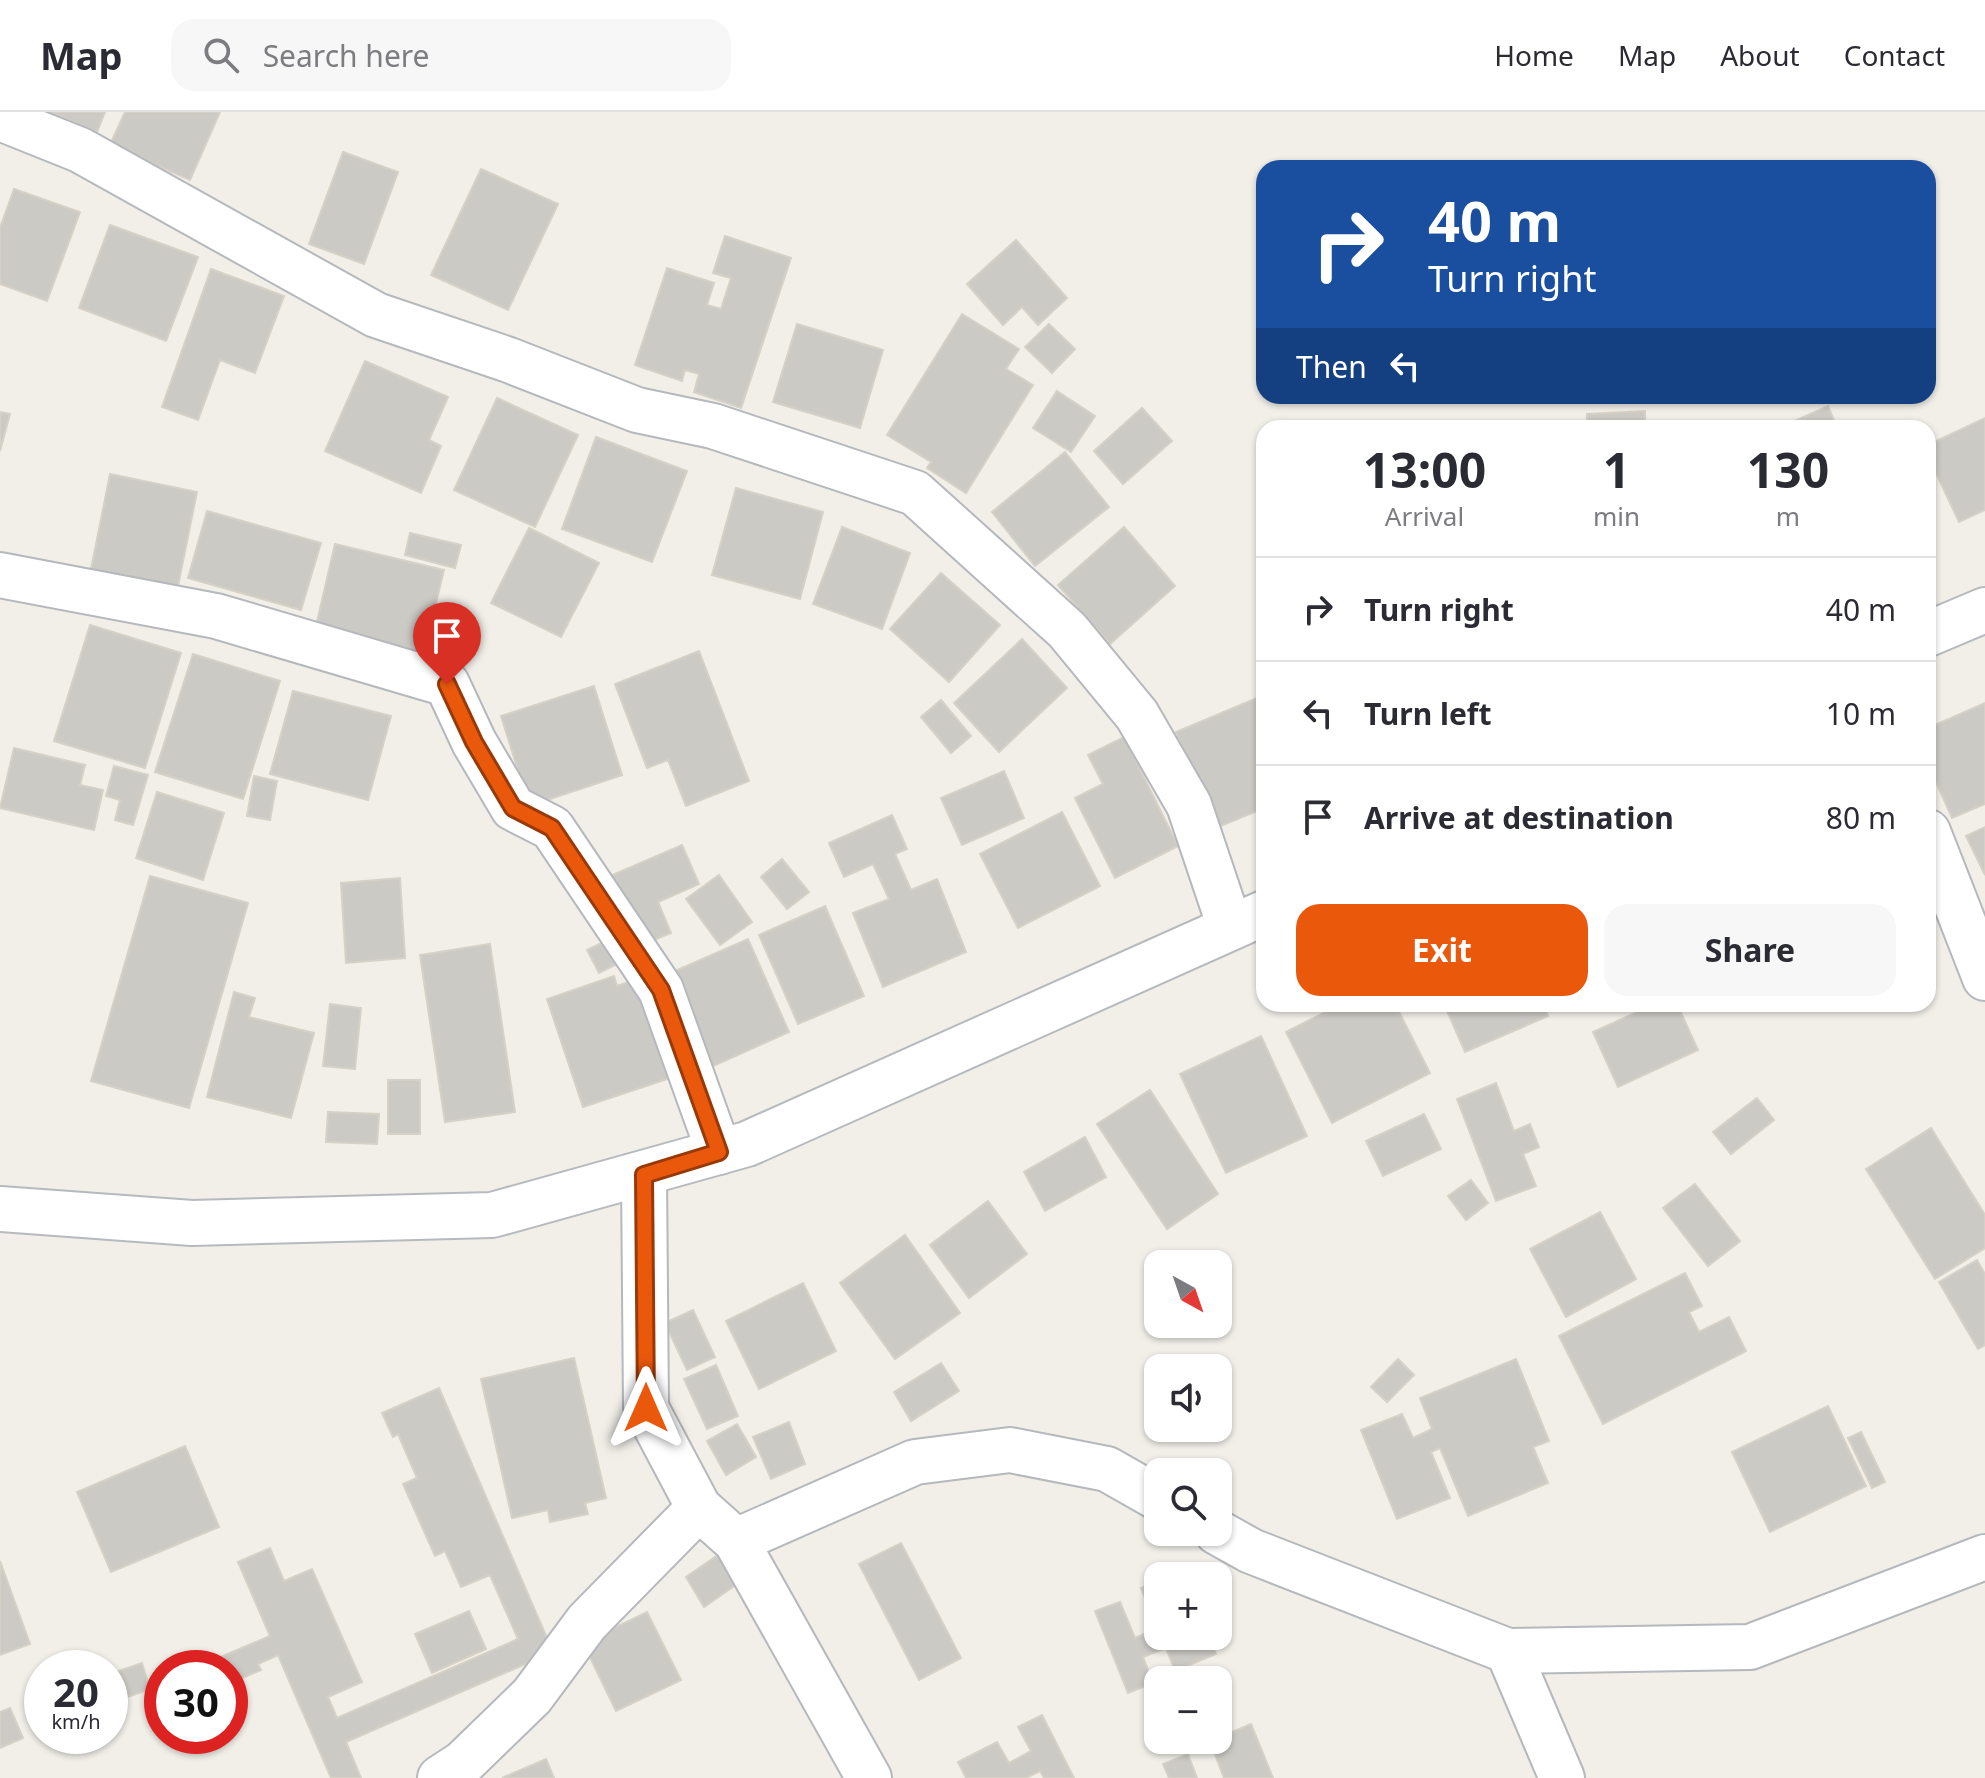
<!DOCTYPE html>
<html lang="en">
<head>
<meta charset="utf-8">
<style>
	body { margin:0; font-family:"Noto Sans",sans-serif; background:#f7f7f7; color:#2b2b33; height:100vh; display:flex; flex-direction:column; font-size:30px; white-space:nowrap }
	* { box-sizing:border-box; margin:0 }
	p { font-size:26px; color:#7c7c81 }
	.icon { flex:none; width:44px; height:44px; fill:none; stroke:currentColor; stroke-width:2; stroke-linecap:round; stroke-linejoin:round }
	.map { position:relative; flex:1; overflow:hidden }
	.details { position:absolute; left:1256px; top:308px; width:680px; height:592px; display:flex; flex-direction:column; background:#fff; border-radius:24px; box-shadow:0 2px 6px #0004 }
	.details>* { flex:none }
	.hud { position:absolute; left:1256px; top:48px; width:680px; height:244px; border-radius:24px; box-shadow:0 2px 6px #0004; background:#1a4fa0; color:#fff; overflow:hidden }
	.needle { width:52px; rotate:140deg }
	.controls { position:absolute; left:1144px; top:1138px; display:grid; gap:16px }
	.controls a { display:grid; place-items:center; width:88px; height:88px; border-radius:16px; background:#fff; box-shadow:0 2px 6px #0004; font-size:40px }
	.speed { position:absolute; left:24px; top:1538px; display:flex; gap:16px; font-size:40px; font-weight:700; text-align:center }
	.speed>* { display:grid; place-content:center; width:104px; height:104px; border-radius:50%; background:#fff; box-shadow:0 2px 6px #0004; line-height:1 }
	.speed small { font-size:20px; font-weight:400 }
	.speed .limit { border:12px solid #d22; background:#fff; color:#111 }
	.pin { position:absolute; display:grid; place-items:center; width:68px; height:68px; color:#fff; margin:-82px -34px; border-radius:50% 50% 50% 0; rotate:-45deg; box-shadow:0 0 8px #0007 }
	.pin .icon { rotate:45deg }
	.me { position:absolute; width:88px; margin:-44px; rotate:0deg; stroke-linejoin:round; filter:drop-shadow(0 0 6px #0008) }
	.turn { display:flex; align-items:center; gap:28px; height:168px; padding:0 40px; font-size:36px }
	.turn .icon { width:104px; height:104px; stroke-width:2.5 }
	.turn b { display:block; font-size:56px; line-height:68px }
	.then { display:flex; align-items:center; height:76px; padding:0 40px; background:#0003; gap:16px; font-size:30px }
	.eta { display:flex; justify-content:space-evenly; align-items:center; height:136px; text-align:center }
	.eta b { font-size:48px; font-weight:700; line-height:56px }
	.primary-button { display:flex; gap:16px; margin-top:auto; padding:16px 40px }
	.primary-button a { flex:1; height:92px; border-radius:24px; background:#ea580c; color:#fff; font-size:32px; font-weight:700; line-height:92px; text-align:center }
	.primary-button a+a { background:#f7f7f7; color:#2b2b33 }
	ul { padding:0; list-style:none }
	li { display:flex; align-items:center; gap:24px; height:104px; padding:0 40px; border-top:2px solid #e1e1e2 }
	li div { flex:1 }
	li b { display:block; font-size:30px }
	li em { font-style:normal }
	header { display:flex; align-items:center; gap:48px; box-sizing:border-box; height:112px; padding:0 40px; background:#fff; border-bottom:2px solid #e1e1e2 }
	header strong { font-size:38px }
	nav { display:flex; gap:44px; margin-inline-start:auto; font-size:28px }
	.search { width:560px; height:72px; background:#f7f7f7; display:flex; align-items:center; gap:20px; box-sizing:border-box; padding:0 28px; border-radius:24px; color:#7c7c81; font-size:30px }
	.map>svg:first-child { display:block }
</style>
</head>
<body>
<header>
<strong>Map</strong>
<div class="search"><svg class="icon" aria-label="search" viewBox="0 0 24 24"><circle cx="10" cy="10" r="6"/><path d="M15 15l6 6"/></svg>Search here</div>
<nav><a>Home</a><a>Map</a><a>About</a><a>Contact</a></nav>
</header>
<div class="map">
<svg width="1985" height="1666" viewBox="0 0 1985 1666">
	<rect width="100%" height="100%" fill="#f1efe8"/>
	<g fill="#cccac5" stroke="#d6d1c6" stroke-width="2">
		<path d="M50 0H105L97 20Z"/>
		<path d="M125 0H220L190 68 110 33Z"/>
		<path d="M343 40 398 60 364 152 309 132Z"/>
		<path d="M481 57 558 92 508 198 431 163Z"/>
		<path d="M14 77 80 100 47 189 0 172V116Z"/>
		<path d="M110 113 198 145 166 229 79 196Z"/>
		<path d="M725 124 791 146 741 296 694 280 699 262 685 258 682 269 635 253 667 156 714 171 707 193 721 197 731 166 713 161Z"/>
		<path d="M1016 128 1067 186 1038 213 1022 195 1003 213 967 172Z"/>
		<path d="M211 157 284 184 255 261 220 248 198 308 162 295Z"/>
		<path d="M962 202 1019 237 1006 257 1033 273 966 381 927 356 931 350 887 323Z"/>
		<path d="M797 212 883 238 860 316 773 290Z"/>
		<path d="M1049 212 1075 237 1052 261 1025 235Z"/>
		<path d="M365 249 448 285 429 328 441 334 421 381 325 339Z"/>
		<path d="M1057 279 1095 304 1071 340 1033 316Z"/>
		<path d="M497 286 578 323 535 415 454 378Z"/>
		<path d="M1828 294 1837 316H1779Z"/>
		<path d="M1142 296 1172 329 1123 372 1094 339Z"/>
		<path d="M1645 299V316H1587V302Z"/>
		<path d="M0 300 10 302 0 339Z"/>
		<path d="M1985 306V398L1959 410 1928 344V333Z"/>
		<path d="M596 325 687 359 652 450 562 417Z"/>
		<path d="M1065 340 1109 395 1035 454 992 400Z"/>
		<path d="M110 362 197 380 177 479 90 462Z"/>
		<path d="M736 376 823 400 800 487 712 463Z"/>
		<path d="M207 399 321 431 301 498 188 466Z"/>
		<path d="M842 415 910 441 882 517 813 492Z"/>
		<path d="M1124 415 1175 474 1110 532 1058 473Z"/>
		<path d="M529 416 599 451 561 525 491 491Z"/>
		<path d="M410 421 461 433 455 456 405 443Z"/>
		<path d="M335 432 444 458 424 541 316 514Z"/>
		<path d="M941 461 1000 513 949 570 890 517Z"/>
		<path d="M90 513 181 541 145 656 54 629Z"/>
		<path d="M1022 527 1067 576 999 640 954 591Z"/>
		<path d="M699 539 749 669 686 694 668 648 647 656 615 572Z"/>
		<path d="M193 542 280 569 243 687 155 660Z"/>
		<path d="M594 574 622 663 529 694 501 604Z"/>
		<path d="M293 579 391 604 368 688 270 662Z"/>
		<path d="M1264 583V696L1216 716 1176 620Z"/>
		<path d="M941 588 971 624 951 641 921 605Z"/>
		<path d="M1985 591V692L1952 706 1928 652V616Z"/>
		<path d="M1124 625 1178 734 1115 766 1075 686 1103 672 1088 643Z"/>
		<path d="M14 636 85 653 80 673 103 678 94 718 0 696Z"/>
		<path d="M114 654 148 663 133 713 115 708 120 688 106 684Z"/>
		<path d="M1004 659 1024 706 962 733 941 686Z"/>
		<path d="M254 664 277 669 270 708 247 704Z"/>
		<path d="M157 680 224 701 203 768 136 746Z"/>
		<path d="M1062 700 1100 774 1018 816 980 742Z"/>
		<path d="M892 703 907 737 895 742 911 778 937 767 966 840 883 875 853 801 889 787 873 752 844 765 829 731Z"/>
		<path d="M1985 715V763L1966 724Z"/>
		<path d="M682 733 699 772 658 790 671 821 640 834 610 764Z"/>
		<path d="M782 747 809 780 787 797 761 765Z"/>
		<path d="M719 763 752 810 720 833 686 787Z"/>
		<path d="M150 764 248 791 189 996 91 969Z"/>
		<path d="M400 766 405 846 346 851 341 771Z"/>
		<path d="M825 794 864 884 798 912 759 823Z"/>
		<path d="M614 825 625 848 599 861 587 838Z"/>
		<path d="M748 827 789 920 709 956 668 862Z"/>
		<path d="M490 832 515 1000 445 1010 420 843Z"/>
		<path d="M614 864 617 874 643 865 676 964 583 995 547 887Z"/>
		<path d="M234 880 255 886 249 905 314 921 291 1006 207 985Z"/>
		<path d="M330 892 361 896 355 957 323 954Z"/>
		<path d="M1341 892H1395L1430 961 1332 1011 1286 920Z"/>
		<path d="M1444 892H1543L1548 904 1465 940Z"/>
		<path d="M1655 892H1677L1698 938 1618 975 1593 920Z"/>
		<path d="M1261 924 1307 1024 1226 1061 1180 962Z"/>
		<rect x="388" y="968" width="32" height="54"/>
		<path d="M1496 971 1514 1019 1530 1012 1539 1035 1523 1042 1536 1074 1496 1089 1457 987Z"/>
		<path d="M1150 978 1218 1082 1167 1117 1097 1012Z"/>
		<path d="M1757 986 1774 1008 1731 1042 1713 1020Z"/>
		<path d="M328 1000 379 1002 377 1032 326 1030Z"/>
		<path d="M1424 1002 1441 1037 1383 1064 1366 1029Z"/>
		<path d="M1931 1016 1985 1103V1136L1935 1167 1866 1057Z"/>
		<path d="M1085 1025 1106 1065 1045 1099 1024 1060Z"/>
		<path d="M1471 1068 1488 1091 1466 1108 1448 1084Z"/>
		<path d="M1695 1072 1740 1129 1708 1154 1663 1096Z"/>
		<path d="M988 1089 1027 1142 969 1186 930 1133Z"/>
		<path d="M1600 1100 1636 1167 1566 1205 1530 1137Z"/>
		<path d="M905 1123 960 1201 895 1247 840 1171Z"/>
		<path d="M1977 1148 1985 1162V1233L1978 1237 1939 1170Z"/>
		<path d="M1685 1161 1702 1194 1689 1200 1699 1220 1729 1205 1746 1239 1603 1312 1559 1224Z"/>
		<path d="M803 1171 836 1239 759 1277 726 1209Z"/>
		<path d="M693 1198 715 1245 687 1258 665 1211Z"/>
		<path d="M574 1246 606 1386 585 1391 588 1402 550 1410 548 1398 512 1406 481 1267Z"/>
		<path d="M1398 1247 1414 1263 1387 1290 1371 1275Z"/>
		<path d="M1516 1247 1549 1329 1533 1335 1548 1371 1468 1404 1440 1336 1431 1340 1450 1386 1397 1407 1361 1318 1402 1302 1413 1326 1432 1317 1420 1286Z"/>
		<path d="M941 1251 959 1279 911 1309 894 1280Z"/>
		<path d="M716 1253 738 1304 707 1317 684 1267Z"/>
		<path d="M439 1276 553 1540 346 1630 361 1666H331L278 1543 258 1552 261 1558 230 1571V1556H206L204 1552 270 1524 238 1450 270 1436 284 1469 312 1457 362 1570 328 1585 337 1606 518 1527 490 1463 461 1475 445 1439 435 1444 403 1372 417 1366 398 1322 393 1325 382 1301Z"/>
		<path d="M1828 1294 1866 1374 1770 1420 1732 1340Z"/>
		<path d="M789 1310 805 1352 771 1367 753 1325Z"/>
		<path d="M737 1312 756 1345 726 1363 707 1329Z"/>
		<path d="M1861 1320 1885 1370 1872 1376 1848 1326Z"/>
		<path d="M185 1334 219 1415 111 1460 77 1380Z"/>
		<path d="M901 1431 961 1546 919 1568 859 1452Z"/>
		<path d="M721 1441 740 1470 704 1495 686 1465Z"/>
		<path d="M0 1449 30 1532 0 1543Z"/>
		<path d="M1158 1469V1516L1141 1476Z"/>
		<path d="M1120 1490 1135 1526 1158 1516V1524H1209L1216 1542 1175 1559 1166 1536 1143 1545 1153 1571 1128 1581 1095 1499Z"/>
		<path d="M469 1499 486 1537 432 1561 415 1522Z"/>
		<path d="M647 1500 681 1568 616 1599 583 1531Z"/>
		<path d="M142 1551 150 1577 110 1591V1562Z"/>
		<path d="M10 1596 23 1626 0 1636V1600Z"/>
		<path d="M1042 1603 1074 1666H1044L1040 1659 1026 1666H966L958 1650 997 1630 1009 1651 1031 1639 1018 1615Z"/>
		<path d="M1251 1612 1273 1666H1224L1210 1629Z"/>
		<path d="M1188 1642 1197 1666H1169L1163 1652Z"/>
		<path d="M546 1647 554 1666H502Z"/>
	</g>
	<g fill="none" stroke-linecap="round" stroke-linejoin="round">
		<g stroke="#b5b8bc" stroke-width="48">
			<g id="street">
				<path d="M0 6 80 38 376 203 509 248 637 298 713 314 915 381 1067 518 1137 603 1189 693 1230 815"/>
				<path d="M0 463 216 504 447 572 474 630 513 696 552 716 661 878 719 1040"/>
				<path d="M1928 720 1985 866"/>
				<path d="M644 1063 646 1296 699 1396 736 1429 869 1666"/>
				<path d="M1217 1420 1251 1439 1508 1539 1750 1535 1985 1445"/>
				<path d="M736 1429 915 1350 1010 1338 1107 1357 1158 1386"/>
				<path d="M1508 1539 1562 1666"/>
				<path d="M440 1666 463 1651 532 1584 587 1510 699 1396"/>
			</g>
		</g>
		<g stroke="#b6babf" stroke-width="48">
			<g id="secondary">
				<path d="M1928 522 1985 498"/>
				<path d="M0 1097 192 1111 492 1103 747 1032 1264 801"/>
			</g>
		</g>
		<use href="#street" stroke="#fff" stroke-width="44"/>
		<use href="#secondary" stroke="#fff" stroke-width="44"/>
	</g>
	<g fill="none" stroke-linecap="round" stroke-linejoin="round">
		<g stroke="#983908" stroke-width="20">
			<path id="route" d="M447 572 474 630 513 696 552 716 661 878 719 1040 644 1063 646 1296"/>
		</g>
		<use href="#route" stroke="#ea580c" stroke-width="14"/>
	</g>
</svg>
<div class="controls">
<a><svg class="needle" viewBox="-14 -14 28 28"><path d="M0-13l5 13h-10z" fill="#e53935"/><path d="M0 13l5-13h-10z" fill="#7c7c81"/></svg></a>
<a><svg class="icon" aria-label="sound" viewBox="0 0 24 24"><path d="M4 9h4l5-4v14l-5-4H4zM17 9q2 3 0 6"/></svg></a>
<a><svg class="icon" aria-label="search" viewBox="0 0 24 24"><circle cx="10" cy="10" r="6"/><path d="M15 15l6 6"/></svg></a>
<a>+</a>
<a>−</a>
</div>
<div class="speed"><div>20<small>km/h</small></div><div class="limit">30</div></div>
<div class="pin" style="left:447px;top:572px;background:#d93025"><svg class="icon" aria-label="arrive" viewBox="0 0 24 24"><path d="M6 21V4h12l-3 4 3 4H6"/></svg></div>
<svg class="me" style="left:646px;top:1296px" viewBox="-20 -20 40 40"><path d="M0-17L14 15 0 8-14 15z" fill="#ea580c" stroke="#fff" stroke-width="4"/></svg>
<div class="hud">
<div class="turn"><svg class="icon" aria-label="right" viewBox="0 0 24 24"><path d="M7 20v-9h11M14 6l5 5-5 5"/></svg><div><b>40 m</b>Turn right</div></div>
<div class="then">Then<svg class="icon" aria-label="left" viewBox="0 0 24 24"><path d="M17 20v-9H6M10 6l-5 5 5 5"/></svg></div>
</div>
<section class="details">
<div class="eta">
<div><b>13:00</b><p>Arrival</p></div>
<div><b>1</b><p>min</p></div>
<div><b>130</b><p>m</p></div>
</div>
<ul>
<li><svg class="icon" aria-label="right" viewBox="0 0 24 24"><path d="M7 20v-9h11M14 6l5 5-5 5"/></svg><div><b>Turn right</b></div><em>40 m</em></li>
<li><svg class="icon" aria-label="left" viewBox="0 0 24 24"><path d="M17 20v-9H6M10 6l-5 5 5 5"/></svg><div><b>Turn left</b></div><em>10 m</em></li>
<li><svg class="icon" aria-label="arrive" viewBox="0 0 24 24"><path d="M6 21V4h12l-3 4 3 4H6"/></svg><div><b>Arrive at destination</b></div><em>80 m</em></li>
</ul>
<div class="primary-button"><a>Exit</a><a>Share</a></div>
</section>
</div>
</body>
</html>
